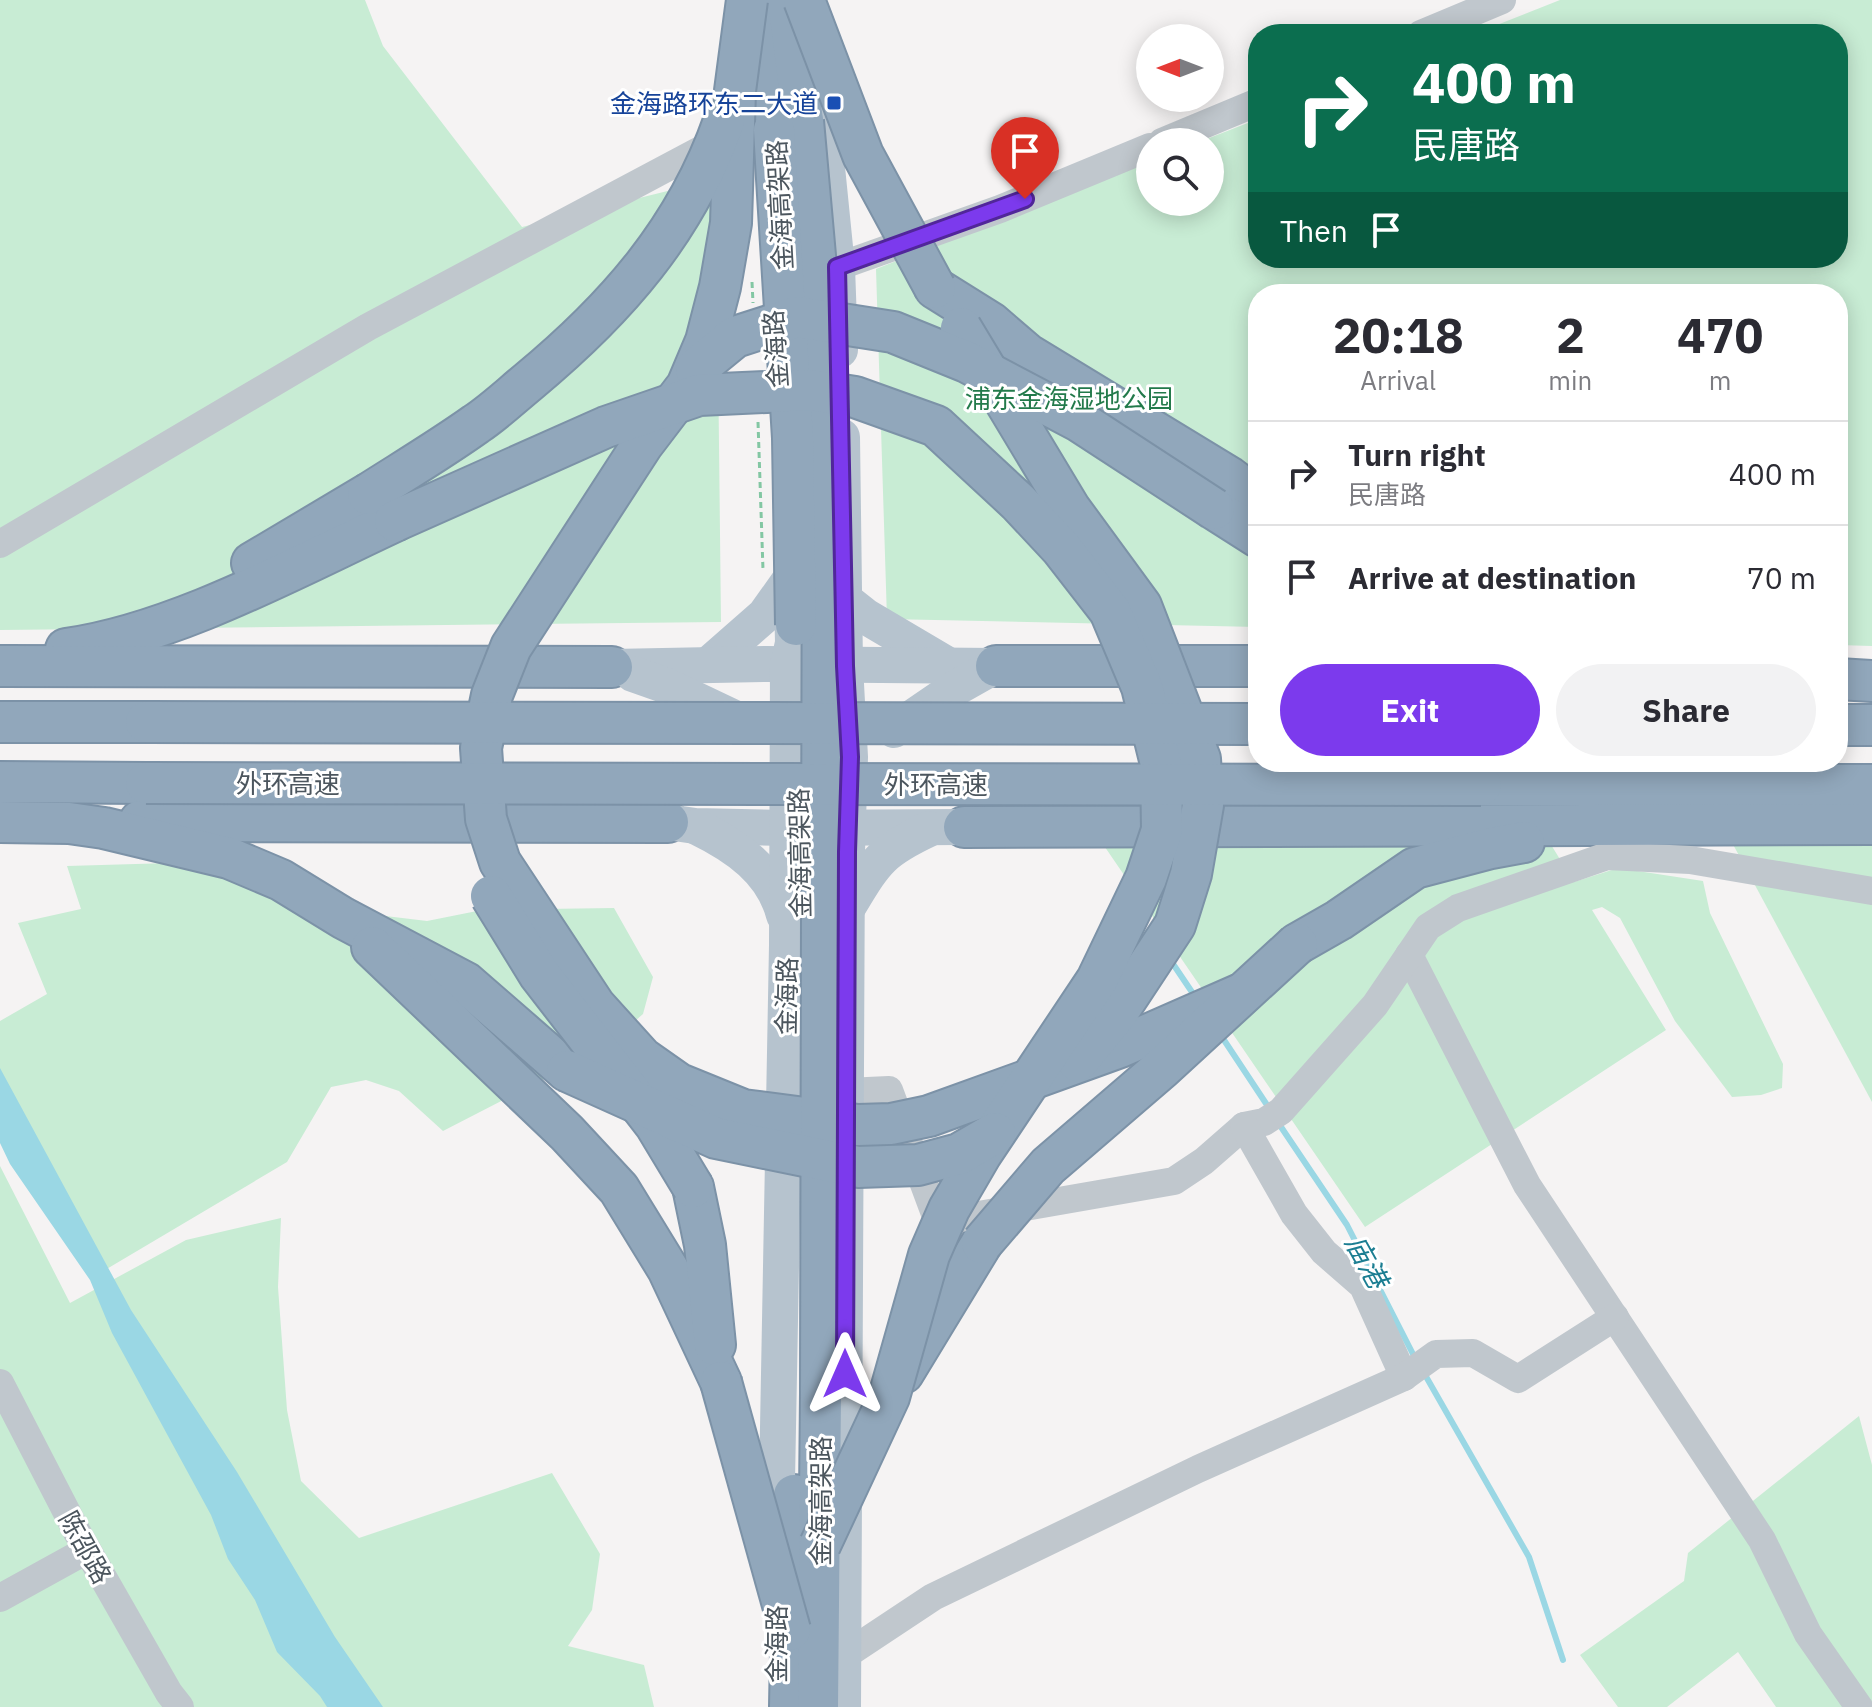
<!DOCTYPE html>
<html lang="en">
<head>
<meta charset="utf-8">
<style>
	body { margin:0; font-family:"IBM Plex Sans","Noto Sans SC",sans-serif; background:#f2f2f3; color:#2b2b33; height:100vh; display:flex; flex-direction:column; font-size:30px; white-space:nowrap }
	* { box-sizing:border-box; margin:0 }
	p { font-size:26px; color:#7c7c81 }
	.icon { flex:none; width:44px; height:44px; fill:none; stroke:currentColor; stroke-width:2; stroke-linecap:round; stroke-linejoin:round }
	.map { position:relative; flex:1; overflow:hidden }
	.details { position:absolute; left:1248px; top:284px; width:600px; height:488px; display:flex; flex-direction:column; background:#fff; border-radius:32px; box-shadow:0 4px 20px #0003 }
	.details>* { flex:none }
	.top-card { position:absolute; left:1248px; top:24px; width:600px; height:244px; border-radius:32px; box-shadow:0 4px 20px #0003; background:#0b6e4f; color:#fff; overflow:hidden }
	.needle { width:52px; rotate:270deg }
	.fabs { position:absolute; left:1136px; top:24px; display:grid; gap:16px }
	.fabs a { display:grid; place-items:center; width:88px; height:88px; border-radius:50%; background:#fff; box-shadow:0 4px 20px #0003; font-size:40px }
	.pin { position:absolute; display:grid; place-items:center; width:68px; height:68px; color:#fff; margin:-82px -34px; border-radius:50% 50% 50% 0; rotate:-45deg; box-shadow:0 0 8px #0007 }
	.pin .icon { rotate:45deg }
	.me { position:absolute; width:88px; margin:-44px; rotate:0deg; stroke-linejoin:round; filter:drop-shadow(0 0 6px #0008) }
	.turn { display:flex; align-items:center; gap:28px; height:168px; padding:0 32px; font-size:36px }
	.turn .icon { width:104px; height:104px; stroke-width:2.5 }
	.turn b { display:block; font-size:56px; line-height:68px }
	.then { display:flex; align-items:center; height:76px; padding:0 32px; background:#0003; gap:16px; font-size:30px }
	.eta { display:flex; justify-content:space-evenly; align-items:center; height:136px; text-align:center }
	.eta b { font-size:48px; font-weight:700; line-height:56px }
	.action { display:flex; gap:16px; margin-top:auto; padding:16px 32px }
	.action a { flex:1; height:92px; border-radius:48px; background:#7c3aed; color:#fff; font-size:32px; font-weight:700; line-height:92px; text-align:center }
	.action a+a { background:#f2f2f3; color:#2b2b33 }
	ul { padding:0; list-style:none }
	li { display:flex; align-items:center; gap:24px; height:104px; padding:0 32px; border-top:2px solid #e1e1e2 }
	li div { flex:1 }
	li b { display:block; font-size:30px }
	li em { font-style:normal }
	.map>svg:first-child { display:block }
</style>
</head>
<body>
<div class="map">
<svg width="1872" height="1707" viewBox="0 0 1872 1707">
	<rect width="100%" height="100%" fill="#f5f3f3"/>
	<g fill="#c8ecd4">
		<path d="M0 0H365L383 46 522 227 716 179 721 622 0 630Z"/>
		<path d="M1560 0H1872V646L1838 645V294H1258V627L887 619 876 269 1150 161V202H1210V142H1199L1258 119V258H1838V34H1474Z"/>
		<path d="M1096 834 1545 835 1574 882 1618 868 1703 881 1710 913 1783 1064 1782 1088 1761 1095 1732 1097 1675 1021 1620 918 1602 907 1592 910 1666 1030 1365 1227Z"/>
		<path d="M1729 837H1872V1102Z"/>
		<path d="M270 860 286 904 427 921 482 910 614 908 653 977 643 1014 604 1048 443 1131 399 1091 366 1080 331 1087 287 1162 105 1270 0 1075V1021L47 994 18 923 81 909 67 866Z"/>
		<path d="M0 1166 70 1303 186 1240 281 1218 278 1287 287 1410 301 1481 359 1538 552 1473 600 1554 592 1610 568 1646 644 1665 654 1707H0Z"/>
		<path d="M1859 1416 1872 1465V1707H1776L1738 1652 1667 1707H1618L1580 1655 1684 1581 1688 1553Z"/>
	</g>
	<path fill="#9ad7e4" d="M0 1068 131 1310 237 1472 335 1637 383 1707H327L320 1696 277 1652 255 1600 228 1559 211 1515 112 1333 90 1280 10 1164 0 1143Z"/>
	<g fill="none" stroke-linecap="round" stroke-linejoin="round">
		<g stroke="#9ad7e4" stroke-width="6">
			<path d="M1169 958 1196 998"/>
			<path d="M1220 1034 1269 1108"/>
			<path d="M1277 1121 1347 1225 1416 1360"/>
			<path d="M1424 1373 1529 1557 1563 1660"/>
		</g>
		<g stroke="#7c92a7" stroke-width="44">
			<g id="highway">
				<path d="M760 0 774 130"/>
				<path d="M788 0 803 121"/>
				<path d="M935 288 991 323 1027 354 1229 477 1258 499"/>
				<path d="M1214 509 1258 537"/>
				<path d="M252 563 368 494"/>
				<path d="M66 649C174 634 296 567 395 521"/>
				<path d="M0 666 612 667"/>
				<path d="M996 666H1258"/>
				<path d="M1838 679 1872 681"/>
				<path d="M0 722H146"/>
				<path d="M1838 725H1872"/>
				<path d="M0 782 146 783"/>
				<path d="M1481 785H1872"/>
				<path d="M140 821 668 822"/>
				<path d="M0 822 69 823 104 828 229 858 281 880 343 918 466 983 567 1071"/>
				<path d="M964 827 1872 824"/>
				<path d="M1297 944 1339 920 1415 868 1491 848 1524 842"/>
				<path d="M372 947 567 1133 619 1189 668 1269 721 1382"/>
				<path d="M693 1187 705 1245 715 1345"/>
				<path d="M903 1373 982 1243"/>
				<path d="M790 1707 794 1495"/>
				<path d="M818 1707 821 1394"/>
			</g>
		</g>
		<g stroke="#83c7a3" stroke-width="3" stroke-dasharray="6 4" stroke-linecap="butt">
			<path d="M752 282 753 303"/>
			<path d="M758 422 763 570"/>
		</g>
		<g stroke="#c0c7cd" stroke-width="28">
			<path d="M1421 34 1502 0"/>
			<path d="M1162 142 1258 102"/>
			<path d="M837 267 1000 209 1150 147"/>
			<path d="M0 544 368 327 721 139"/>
			<path d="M1409 955 1527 1185 1762 1540 1808 1634 1859 1707"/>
			<path d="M846 1092 889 1090 938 1222 1174 1181 1204 1161 1244 1126 1264 1122 1281 1111 1375 1005 1428 927 1458 908 1607 856 1690 860 1872 891"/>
			<path d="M1244 1126 1294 1214 1324 1252 1363 1286 1404 1377"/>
			<path d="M0 1383 77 1532 169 1693 180 1707"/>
			<path d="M0 1598 87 1550"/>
			<path d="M844 1656 933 1597 1198 1469 1404 1377 1436 1354 1473 1353 1518 1379 1615 1317"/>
		</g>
		<g stroke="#b6c3ce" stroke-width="36">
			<path d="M816 58 837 267 840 350"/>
			<path d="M842 437 845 666 850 757 847 852 843 1707"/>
			<path d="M846 601 865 616 948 665"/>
			<path d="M708 665 765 615 792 577"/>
			<path d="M612 667 766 664 996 666"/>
			<path d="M633 674 667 686 747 724"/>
			<path d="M894 730 954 689 993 667"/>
			<path d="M668 822 695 826 786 828 964 827"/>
			<path d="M697 827C736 846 773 871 784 915"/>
			<path d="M848 907C876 861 880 852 929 829"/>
			<path d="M776 1535 787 945 788 665 793 643 792 595"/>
		</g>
		<use href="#highway" stroke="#91a7bb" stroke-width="40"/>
		<g stroke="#7c92a7" stroke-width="44" stroke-linecap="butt">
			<g id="highway-bridge">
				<path d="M747 0 735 91 731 223 720 287 706 341 687 386 642 445 511 647 492 695 481 748 486 819 500 862 595 1006 642 1058 679 1084 743 1110 858 1125 891 1124 929 1116 1120 1047 1241 994"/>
				<path d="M804 0 863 155 935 288"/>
				<path d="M803 121 817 278 823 437 821 1394"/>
				<path d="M774 130 793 438 796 625"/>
				<path d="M961 328 1070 509 1141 606 1200 759 1203 805 1191 874 1175 925 1117 1013 1078 1061"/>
				<path d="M696 369 735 337 797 317 893 332 967 362 1079 421 1214 509"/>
				<path d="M368 494C404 471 441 449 476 424 494 412 511 396 528 382 616 309 686 230 724 121"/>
				<path d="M395 521 606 427 699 395 810 390 855 397 936 426 1018 502 1061 548 1110 611 1142 687 1161 764 1162 830 1146 878 1097 980 981 1154 949 1209 929 1255 889 1397 820 1545"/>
				<path d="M146 722 1258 724"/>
				<path d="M146 783 1481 785"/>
				<path d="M491 896 539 974 655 1124 693 1187"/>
				<path d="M567 1071 716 1138 858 1167 918 1165 959 1154 995 1133"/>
				<path d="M982 1243 1048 1166 1162 1068 1297 944"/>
				<path d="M721 1382 790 1630"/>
			</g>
		</g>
		<use href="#highway-bridge" stroke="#91a7bb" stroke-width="40"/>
	</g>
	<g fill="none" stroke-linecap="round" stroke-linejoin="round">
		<g stroke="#51269a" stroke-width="20">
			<path id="route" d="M845 1374 847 852 850 757 845 666 837 267 1025 199"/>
		</g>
		<use href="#route" stroke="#7c3aed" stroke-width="14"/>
	</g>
	<rect fill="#1a4fb4" stroke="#fff" stroke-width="3" x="826" y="95" width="16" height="16" rx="4"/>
	<g text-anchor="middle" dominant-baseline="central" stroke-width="6" stroke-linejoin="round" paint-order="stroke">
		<g font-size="26" fill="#164399" stroke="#fff" text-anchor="end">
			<text x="818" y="103">金海路环东二大道</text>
		</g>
		<g font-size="26" fill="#4c565e" stroke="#fff">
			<text transform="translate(779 205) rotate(-93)">金海高架路</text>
			<text transform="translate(775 349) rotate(-94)">金海路</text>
			<text x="288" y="783">外环高速</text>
			<text x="936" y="784">外环高速</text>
			<text transform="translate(799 853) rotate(-91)">金海高架路</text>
			<text transform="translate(786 996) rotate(-89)">金海路</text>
			<text transform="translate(820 1501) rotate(-90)">金海高架路</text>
			<text transform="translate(86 1547) rotate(61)">陈邵路</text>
			<text transform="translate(776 1644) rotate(-90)">金海路</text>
		</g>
		<g font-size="26" fill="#237a4b" stroke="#fff">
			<text x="1069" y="398">浦东金海湿地公园</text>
		</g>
		<g font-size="28" font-style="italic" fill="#1c7e92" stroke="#fff">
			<text transform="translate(1367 1261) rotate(61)">庙港</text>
		</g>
	</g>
</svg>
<div class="fabs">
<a><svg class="needle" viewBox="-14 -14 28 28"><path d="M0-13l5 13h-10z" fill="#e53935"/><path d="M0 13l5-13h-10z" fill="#7c7c81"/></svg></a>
<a><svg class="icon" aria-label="search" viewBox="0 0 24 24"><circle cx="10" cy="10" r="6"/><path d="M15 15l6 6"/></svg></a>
</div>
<div class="pin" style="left:1025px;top:199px;background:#d93025"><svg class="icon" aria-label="arrive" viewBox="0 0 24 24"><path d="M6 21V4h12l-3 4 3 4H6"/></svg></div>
<svg class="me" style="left:845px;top:1374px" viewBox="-20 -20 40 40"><path d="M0-17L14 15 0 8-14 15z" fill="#7c3aed" stroke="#fff" stroke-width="4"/></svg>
<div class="top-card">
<div class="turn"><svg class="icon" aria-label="right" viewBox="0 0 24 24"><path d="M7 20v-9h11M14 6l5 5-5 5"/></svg><div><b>400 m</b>民唐路</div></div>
<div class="then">Then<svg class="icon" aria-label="arrive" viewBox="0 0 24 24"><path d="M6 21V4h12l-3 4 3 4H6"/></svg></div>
</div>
<section class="details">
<div class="eta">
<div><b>20:18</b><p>Arrival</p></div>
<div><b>2</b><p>min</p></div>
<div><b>470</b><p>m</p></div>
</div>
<ul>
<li><svg class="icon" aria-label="right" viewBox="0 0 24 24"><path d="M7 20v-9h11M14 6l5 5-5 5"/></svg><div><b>Turn right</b><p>民唐路</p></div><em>400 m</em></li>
<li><svg class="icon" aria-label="arrive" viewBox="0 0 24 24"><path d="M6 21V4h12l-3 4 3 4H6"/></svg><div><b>Arrive at destination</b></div><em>70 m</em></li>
</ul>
<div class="action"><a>Exit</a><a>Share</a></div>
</section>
</div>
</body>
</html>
